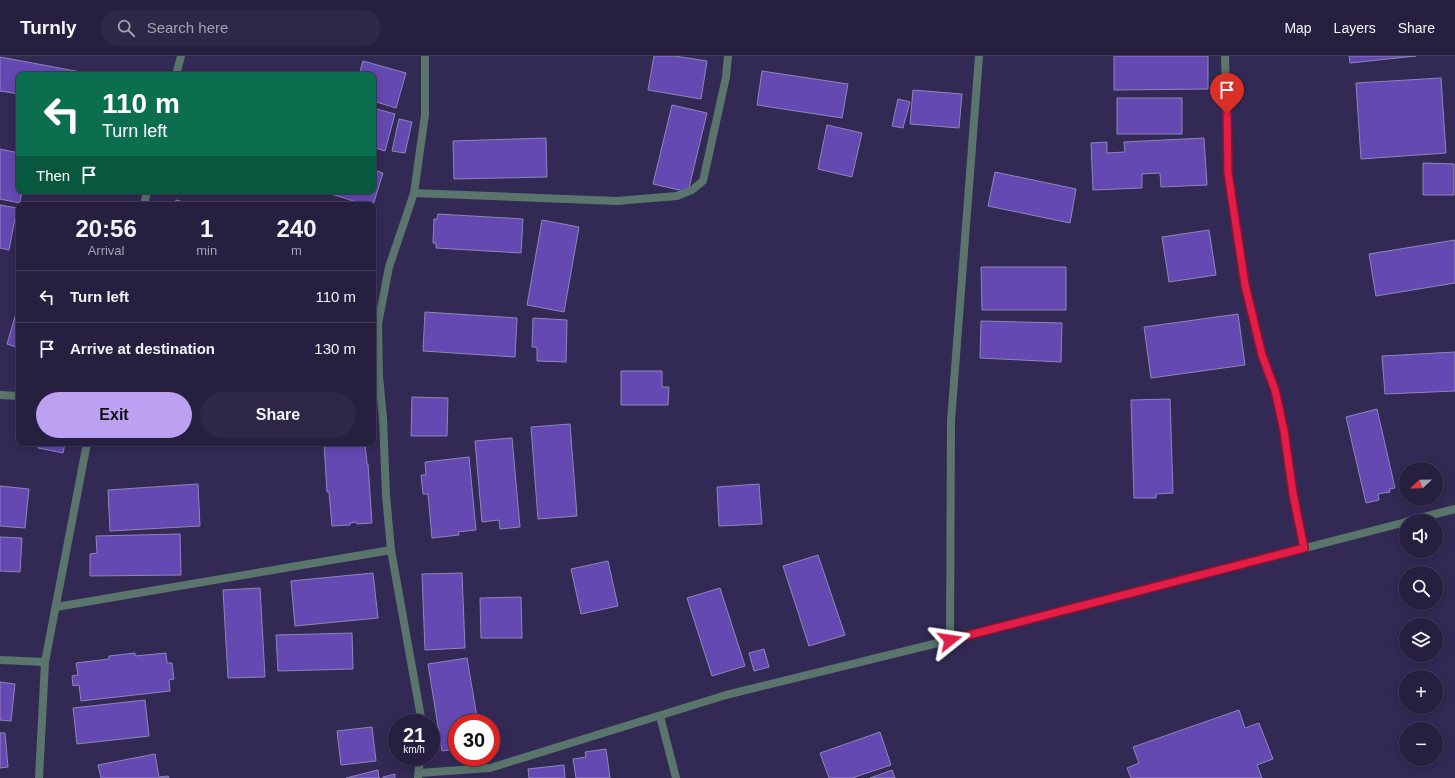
<!DOCTYPE html>
<html lang="en">
<head>
<meta charset="utf-8">
<style>
	body { margin:0; font-family:Helvetica,sans-serif; background:#2e2747; color:#f1f3f6; height:100vh; display:flex; flex-direction:column; font-size:15px; white-space:nowrap }
	* { box-sizing:border-box; margin:0 }
	p { font-size:13px; color:#a4a2b1 }
	.icon { flex:none; width:22px; height:22px; fill:none; stroke:currentColor; stroke-width:2; stroke-linecap:round; stroke-linejoin:round }
	.map { position:relative; flex:1; overflow:hidden }
	.sheet { position:absolute; left:16px; top:146px; width:360px; height:244px; display:flex; flex-direction:column; background:#261f40; border-radius:8px; box-shadow:0 2px 10px #0003,0 0 0 1px #423d59 }
	.sheet>* { flex:none }
	.hud { position:absolute; left:16px; top:16px; width:360px; height:122px; border-radius:8px; box-shadow:0 2px 10px #0003,0 0 0 1px #423d59; background:#0b6e4f; color:#fff; overflow:hidden }
	.needle { width:26px; rotate:248deg }
	.tools { position:absolute; left:1399px; top:406px; display:grid; gap:8px }
	.tools a { display:grid; place-items:center; width:44px; height:44px; border-radius:50%; background:#261f40; box-shadow:0 2px 10px #0003,0 0 0 1px #423d59; font-size:20px }
	.speed { position:absolute; left:388px; top:658px; display:flex; gap:8px; font-size:20px; font-weight:700; text-align:center }
	.speed>* { display:grid; place-content:center; width:52px; height:52px; border-radius:50%; background:#261f40; box-shadow:0 2px 10px #0003,0 0 0 1px #423d59; line-height:1 }
	.speed small { font-size:10px; font-weight:400 }
	.speed .limit { border:6px solid #d22; background:#fff; color:#111 }
	.pin { position:absolute; display:grid; place-items:center; width:34px; height:34px; color:#fff; margin:-41px -17px; border-radius:50% 50% 50% 0; rotate:-45deg; box-shadow:0 0 4px #0007 }
	.pin .icon { rotate:45deg }
	.me { position:absolute; width:44px; margin:-22px; rotate:75deg; stroke-linejoin:round; filter:drop-shadow(0 0 3px #0008) }
	.turn { display:flex; align-items:center; gap:14px; height:84px; padding:0 20px; font-size:18px }
	.turn .icon { width:52px; height:52px; stroke-width:2.5 }
	.turn b { display:block; font-size:28px; line-height:34px }
	.then { display:flex; align-items:center; height:38px; padding:0 20px; background:#0003; gap:8px; font-size:15px }
	.eta { display:flex; justify-content:space-evenly; align-items:center; height:68px; text-align:center }
	.eta b { font-size:24px; font-weight:700; line-height:28px }
	.action { display:flex; gap:8px; margin-top:auto; padding:8px 20px }
	.action a { flex:1; height:46px; border-radius:24px; background:#bca0f2; color:#111; font-size:16px; font-weight:700; line-height:46px; text-align:center }
	.action a+a { background:#2e2747; color:#f1f3f6 }
	ul { padding:0; list-style:none }
	li { display:flex; align-items:center; gap:12px; height:52px; padding:0 20px; border-top:1px solid #423d59 }
	li div { flex:1 }
	li b { display:block; font-size:15px }
	li em { font-style:normal }
	header { display:flex; align-items:center; gap:24px; box-sizing:border-box; height:56px; padding:0 20px; background:#261f40; border-bottom:1px solid #423d59 }
	header strong { font-size:19px }
	nav { display:flex; gap:22px; margin-inline-start:auto; font-size:14px }
	.search { width:280px; height:36px; background:#2e2747; display:flex; align-items:center; gap:10px; box-sizing:border-box; padding:0 14px; border-radius:22px; color:#a4a2b1; font-size:15px }
	.map>svg:first-child { display:block }
</style>
</head>
<body>
<header>
<strong>Turnly</strong>
<div class="search"><svg class="icon" aria-label="search" viewBox="0 0 24 24"><circle cx="10" cy="10" r="6"/><path d="M15 15l6 6"/></svg>Search here</div>
<nav><a>Map</a><a>Layers</a><a>Share</a></nav>
</header>
<div class="map">
<svg width="1455" height="722" viewBox="0 0 1455 722">
	<rect width="100%" height="100%" fill="#332955"/>
	<g fill="#6549b3" stroke="#8e86ba">
		<path d="M654 0H674L707 5 701 43 648 34Z"/>
		<path d="M1114 0H1208V33L1114 34Z"/>
		<path d="M1349 0H1416L1350 7Z"/>
		<path d="M0 1 97 19H19V38L0 35Z"/>
		<path d="M363 5 406 17 396 52 373 45V19H359Z"/>
		<path d="M762 15 848 28 842 62 757 49Z"/>
		<path d="M1441 22 1446 97 1361 103 1356 27Z"/>
		<path d="M913 34 962 38 959 72 910 68Z"/>
		<rect x="1117" y="42" width="65" height="36"/>
		<path d="M898 43 910 46 903 72 892 70Z"/>
		<path d="M672 49 707 57 688 136 653 128Z"/>
		<path d="M373 52 395 58 385 95 373 91Z"/>
		<path d="M399 63 412 66 405 97 392 95Z"/>
		<path d="M827 69 862 77 852 121 818 113Z"/>
		<path d="M546 82 547 121 454 123 453 85Z"/>
		<path d="M1204 82 1207 129 1161 131 1160 117 1142 118V132L1093 134 1091 87 1107 86V97L1125 96 1124 86Z"/>
		<path d="M0 93 19 97V135H22L20 147 0 143Z"/>
		<path d="M1423 107 1454 108V139H1423Z"/>
		<path d="M373 114 383 117 373 149H366L322 135H373Z"/>
		<path d="M995 116 1076 133 1070 167 988 150Z"/>
		<path d="M176 144 195 149H175Z"/>
		<path d="M0 149 17 152 9 194 0 192Z"/>
		<path d="M438 158 523 163 521 197 436 192V187H433L434 163H437Z"/>
		<path d="M542 164 579 171 564 256 527 249Z"/>
		<path d="M1209 174 1216 219 1169 226 1162 181Z"/>
		<path d="M1455 184V227L1376 240 1369 198Z"/>
		<path d="M981 211H1066V254H982Z"/>
		<path d="M19 247V292L7 288Z"/>
		<path d="M425 256 517 262 515 301 423 295Z"/>
		<path d="M1238 258 1245 309 1151 322 1144 271Z"/>
		<path d="M533 262 567 264 566 306 537 305V291H532Z"/>
		<path d="M981 265 1062 267 1061 306 980 302Z"/>
		<path d="M1455 296V335L1385 338 1382 300Z"/>
		<path d="M621 315H662V331H669L668 349H621Z"/>
		<path d="M412 341 448 342 447 380H411Z"/>
		<path d="M1170 343 1173 437 1156 438V442H1134L1131 344Z"/>
		<path d="M1377 353 1395 432 1389 433 1390 436 1378 438 1379 444 1366 447 1346 361Z"/>
		<path d="M570 368 577 460 538 463 531 371Z"/>
		<path d="M512 382 520 471 500 473 499 464 482 466 475 385Z"/>
		<path d="M38 387H65L63 397 38 392Z"/>
		<path d="M324 387H365L367 408H368L372 467 357 468 356 466 350 467V469L332 470 329 436H327Z"/>
		<path d="M469 401 476 474 458 476 459 479 432 482 428 438H423L421 419H426L425 406Z"/>
		<path d="M198 428 200 470 110 475 108 434Z"/>
		<path d="M759 428 762 468 719 470 717 431Z"/>
		<path d="M0 430 29 433 25 472 0 470Z"/>
		<path d="M180 478 181 519 90 520V498L97 497 96 480Z"/>
		<path d="M0 481 22 482 20 516 0 515Z"/>
		<path d="M818 499 845 579 809 590 783 510Z"/>
		<path d="M608 505 618 550 581 558 571 513Z"/>
		<path d="M373 517 378 562 295 570 291 525Z"/>
		<path d="M462 517 465 592 425 594 422 518Z"/>
		<path d="M260 532 265 621 228 622 223 534Z"/>
		<path d="M720 532 745 610 712 620 687 542Z"/>
		<path d="M521 541 522 582H481L480 542Z"/>
		<path d="M352 577 353 613 278 615 276 579Z"/>
		<path d="M764 593 769 611 754 615 749 597Z"/>
		<path d="M135 597V600L166 597 167 607H172L174 623 169 624 170 635 81 645 79 629 73 630 72 620 78 619 76 607 109 603V600Z"/>
		<path d="M467 602 478 667H457V693L442 695 428 608Z"/>
		<path d="M0 626 15 628 11 665 0 664Z"/>
		<path d="M145 644 149 680 77 688 73 652Z"/>
		<path d="M1239 654 1245 672 1259 667 1273 703 1257 709 1262 722H1131L1127 712 1139 707 1133 691Z"/>
		<path d="M372 671 376 705 341 709 337 675Z"/>
		<path d="M880 676 891 709 852 722H829L820 697Z"/>
		<path d="M0 677H5L8 711 0 712Z"/>
		<path d="M606 693 610 722H576L573 703 586 701 585 696Z"/>
		<path d="M155 698 159 721 168 720 169 722H101L98 709Z"/>
		<path d="M564 709 565 722H529L528 713Z"/>
		<path d="M378 714 379 722H346Z"/>
		<path d="M892 714 895 722H870Z"/>
		<path d="M395 718V722H383V721Z"/>
	</g>
	<g fill="none" stroke-linecap="round" stroke-linejoin="round">
		<g stroke="#5a756c" stroke-width="8">
			<path d="M1225 0 1228 117 1245 229 1262 299 1275 334 1284 375 1293 438 1304 492"/>
			<path d="M176 19 181 0"/>
			<path d="M414 137 617 145 677 140 692 134 703 125 726 21 728 0"/>
			<path d="M144 149 147 135"/>
			<path d="M0 339 19 340"/>
			<path d="M1408 465 1455 453"/>
			<path d="M56 551 391 494"/>
			<path d="M950 584 951 365 979 0"/>
			<path d="M0 604 45 606"/>
			<path d="M660 660 676 722"/>
			<path d="M422 667 391 494 386 439 383 363 379 320 378 268 389 211 414 137 425 59V0"/>
			<path d="M419 717 490 712 726 639 950 584 1406 466"/>
			<path d="M418 721 420 701"/>
			<path d="M39 722 45 606 87 387"/>
		</g>
	</g>
	<g fill="none" stroke-linecap="round" stroke-linejoin="round">
		<g stroke="#92132f" stroke-width="10">
			<path id="route" d="M950 584 1304 492 1293 438 1284 375 1275 334 1262 299 1245 229 1228 117 1227 58"/>
		</g>
		<use href="#route" stroke="#e11d48" stroke-width="7"/>
	</g>
</svg>
<div class="tools">
<a><svg class="needle" viewBox="-14 -14 28 28"><path d="M0-13l5 13h-10z" fill="#e53935"/><path d="M0 13l5-13h-10z" fill="#a4a2b1"/></svg></a>
<a><svg class="icon" aria-label="sound" viewBox="0 0 24 24"><path d="M4 9h4l5-4v14l-5-4H4zM17 9q2 3 0 6"/></svg></a>
<a><svg class="icon" aria-label="search" viewBox="0 0 24 24"><circle cx="10" cy="10" r="6"/><path d="M15 15l6 6"/></svg></a>
<a><svg class="icon" aria-label="layers" viewBox="0 0 24 24"><path d="M12 4l9 5-9 5-9-5zM3 14l9 5 9-5"/></svg></a>
<a>+</a>
<a>−</a>
</div>
<div class="speed"><div>21<small>km/h</small></div><div class="limit">30</div></div>
<div class="pin" style="left:1227px;top:58px;background:#d93025"><svg class="icon" aria-label="arrive" viewBox="0 0 24 24"><path d="M6 21V4h12l-3 4 3 4H6"/></svg></div>
<svg class="me" style="left:950px;top:584px" viewBox="-20 -20 40 40"><path d="M0-17L14 15 0 8-14 15z" fill="#e11d48" stroke="#fff" stroke-width="4"/></svg>
<div class="hud">
<div class="turn"><svg class="icon" aria-label="left" viewBox="0 0 24 24"><path d="M17 20v-9H6M10 6l-5 5 5 5"/></svg><div><b>110 m</b>Turn left</div></div>
<div class="then">Then<svg class="icon" aria-label="arrive" viewBox="0 0 24 24"><path d="M6 21V4h12l-3 4 3 4H6"/></svg></div>
</div>
<section class="sheet">
<div class="eta">
<div><b>20:56</b><p>Arrival</p></div>
<div><b>1</b><p>min</p></div>
<div><b>240</b><p>m</p></div>
</div>
<ul>
<li><svg class="icon" aria-label="left" viewBox="0 0 24 24"><path d="M17 20v-9H6M10 6l-5 5 5 5"/></svg><div><b>Turn left</b></div><em>110 m</em></li>
<li><svg class="icon" aria-label="arrive" viewBox="0 0 24 24"><path d="M6 21V4h12l-3 4 3 4H6"/></svg><div><b>Arrive at destination</b></div><em>130 m</em></li>
</ul>
<div class="action"><a>Exit</a><a>Share</a></div>
</section>
</div>
</body>
</html>
